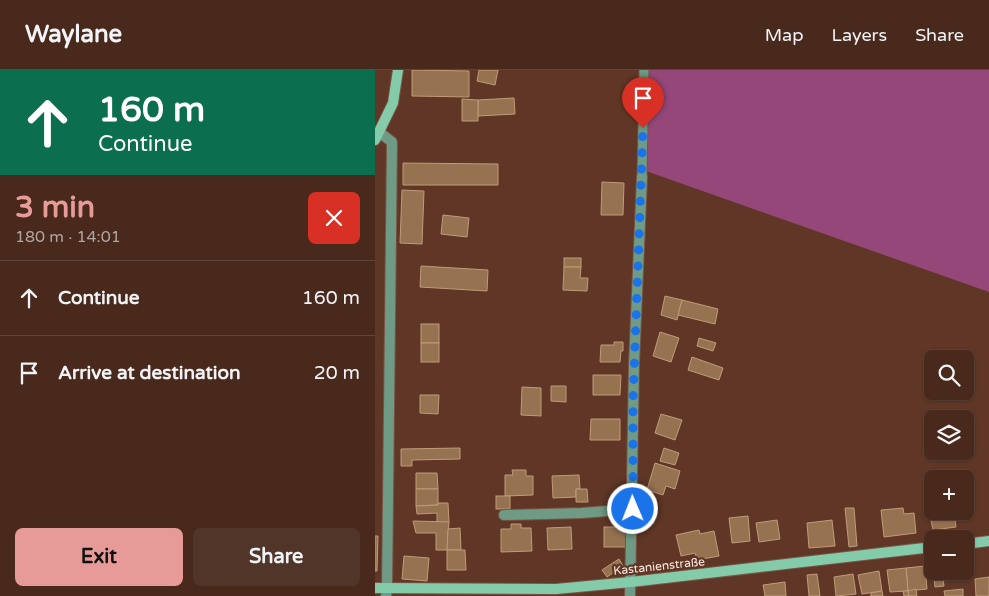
<!DOCTYPE html>
<html lang="en">
<head>
<meta charset="utf-8">
<style>
	body { margin:0; font-family:"Varela Round",sans-serif; background:#523529; color:#f1f3f6; height:100vh; display:flex; flex-direction:column; font-size:19px; white-space:nowrap }
	* { box-sizing:border-box; margin:0 }
	p { font-size:16px; color:#b1a6a3 }
	.icon { flex:none; width:28px; height:28px; fill:none; stroke:currentColor; stroke-width:2; stroke-linecap:round; stroke-linejoin:round }
	.map { position:relative; flex:1; overflow:hidden }
	.side { display:flex; flex-direction:column; background:#48291c; width:375px }
	.side>* { flex:none }
	.guide { background:#0b6e4f; color:#fff; overflow:hidden }
	.tools { position:absolute; left:549px; top:280px; display:grid; gap:10px }
	.tools a { display:grid; place-items:center; width:50px; height:50px; border-radius:8px; background:#48291c; box-shadow:0 1px 4px #0004,0 0 0 1px #60453b; font-size:25px }
	.pin { position:absolute; display:grid; place-items:center; width:42px; height:42px; color:#fff; margin:-51px -21px; border-radius:50% 50% 50% 0; rotate:-45deg; box-shadow:0 0 5px #0007 }
	.pin .icon { rotate:45deg }
	.me { position:absolute; width:55px; margin:-28px; rotate:359deg; stroke-linejoin:round; filter:drop-shadow(0 0 4px #0008) }
	.turn { display:flex; align-items:center; gap:18px; height:105px; padding:0 15px; font-size:22px }
	.turn .icon { width:65px; height:65px; stroke-width:2.5 }
	.turn b { display:block; font-size:35px; line-height:42px }
	.round { display:grid; place-items:center; flex:none; width:52px; height:52px; border-radius:8px; background:#523529 }
	.summary { display:flex; align-items:center; justify-content:space-between; height:85px; padding:0 15px }
	h1 { font-size:30px; font-weight:700; line-height:38px; color:#e69b98 }
	.button { display:flex; gap:10px; margin-top:auto; padding:10px 15px }
	.button a { flex:1; height:58px; border-radius:8px; background:#e69b98; color:#111; font-size:20px; font-weight:700; line-height:58px; text-align:center }
	.button a+a { background:#523529; color:#f1f3f6 }
	ul { padding:0; list-style:none }
	li { display:flex; align-items:center; gap:15px; height:75px; padding:0 15px; border-top:1px solid #60453b }
	li div { flex:1 }
	li b { display:block; font-size:19px }
	li em { font-style:normal }
	header { display:flex; align-items:center; gap:30px; box-sizing:border-box; height:70px; padding:0 25px; background:#48291c; border-bottom:1px solid #60453b }
	header strong { font-size:24px }
	nav { display:flex; gap:28px; margin-inline-start:auto; font-size:18px }
	main { display:flex; flex:1; min-height:0 }
	.map>svg:first-child { display:block }
</style>
</head>
<body>
<header>
<strong>Waylane</strong>
<nav><a>Map</a><a>Layers</a><a>Share</a></nav>
</header>
<main>
<section class="side">
<div class="guide">
<div class="turn"><svg class="icon" aria-label="ahead" viewBox="0 0 24 24"><path d="M12 20V5M6 11l6-6 6 6"/></svg><div><b>160 m</b>Continue</div></div>
</div>
<div class="summary"><div><h1>3 min</h1><p>180 m · 14:01</p></div><a class="round" style="background:#d93025;color:#fff"><svg class="icon" aria-label="close" viewBox="0 0 24 24"><path d="M6 6l12 12M18 6L6 18"/></svg></a></div>
<ul>
<li><svg class="icon" aria-label="ahead" viewBox="0 0 24 24"><path d="M12 20V5M6 11l6-6 6 6"/></svg><div><b>Continue</b></div><em>160 m</em></li>
<li><svg class="icon" aria-label="arrive" viewBox="0 0 24 24"><path d="M6 21V4h12l-3 4 3 4H6"/></svg><div><b>Arrive at destination</b></div><em>20 m</em></li>
</ul>
<div class="button"><a>Exit</a><a>Share</a></div>
</section>
<div class="map">
<svg width="614" height="526" viewBox="0 0 614 526">
	<rect width="100%" height="100%" fill="#603726"/>
	<path fill="#944778" d="M274 0H614V222L271 101Z"/>
	<g fill="#967251" stroke="#c19b79">
		<path d="M37 0 94 1V27L37 26Z"/>
		<path d="M104 0H123L120 15 102 11Z"/>
		<path d="M139 28 140 44 103 46V30Z"/>
		<path d="M87 29 103 30V51H87Z"/>
		<path d="M28 93 123 94V115H28Z"/>
		<path d="M227 112 249 113 248 145H226Z"/>
		<path d="M27 120 49 121 47 174 25 173Z"/>
		<path d="M68 145 94 148 92 167 66 164Z"/>
		<rect x="189" y="188" width="17" height="9"/>
		<path d="M46 196 113 200 112 221 45 217Z"/>
		<path d="M189 197H206L205 208H213L212 221 188 220Z"/>
		<path d="M290 226 307 230 302 250 286 245Z"/>
		<path d="M307 230 343 239 340 254 303 245Z"/>
		<rect x="46" y="254" width="18" height="19"/>
		<path d="M285 262 304 268 296 292 278 286Z"/>
		<path d="M324 268 341 273 338 281 322 276Z"/>
		<path d="M239 272H248V281H246L245 292H225L226 275H239Z"/>
		<rect x="46" y="273" width="18" height="19"/>
		<path d="M317 287 348 298 344 310 313 300Z"/>
		<path d="M218 305H246L245 325H218Z"/>
		<path d="M176 316H191V332L176 331Z"/>
		<path d="M147 317 166 318V346L146 345Z"/>
		<path d="M45 325H64L63 344 45 343Z"/>
		<path d="M286 344 307 350 300 370 280 363Z"/>
		<path d="M216 349H245V370H215Z"/>
		<path d="M85 378V389L37 390V396H26V379Z"/>
		<path d="M289 378 304 383 300 395 285 391Z"/>
		<path d="M280 393 305 401 300 419 291 416 288 425 272 420Z"/>
		<path d="M137 400H151V406H158V425L130 426V405H138Z"/>
		<path d="M41 403H62L63 419H41Z"/>
		<path d="M204 405 205 419H201V427L178 428 177 406Z"/>
		<path d="M41 419H63V435L41 436Z"/>
		<path d="M201 419H212L213 432H201Z"/>
		<rect x="121" y="426" width="14" height="13"/>
		<path d="M63 433H73L74 452 62 453V443L42 444 41 436 63 435Z"/>
		<path d="M470 438H479L482 476 474 477Z"/>
		<path d="M528 438 529 444 539 443 541 463 509 467 506 440Z"/>
		<path d="M579 441 581 457 558 460 555 445Z"/>
		<path d="M373 446 375 471 357 473 354 448Z"/>
		<path d="M402 450 405 469 384 472 381 453Z"/>
		<path d="M457 450 460 476 434 478 432 453Z"/>
		<path d="M38 451 74 452 72 480H61V463H41Z"/>
		<path d="M136 454H146V458H156L157 481 126 482V459H136Z"/>
		<path d="M196 457 197 479 173 480 172 458Z"/>
		<rect x="229" y="457" width="23" height="20"/>
		<path d="M85 458 86 480H72L73 459Z"/>
		<path d="M324 460 325 464 339 461 344 486 322 490 320 483 306 486 301 465Z"/>
		<path d="M0 466H3L2 501H0Z"/>
		<path d="M72 480H90L91 500H72Z"/>
		<path d="M29 486 54 488 52 511 27 509Z"/>
		<path d="M244 489 248 496 232 507 227 500Z"/>
		<path d="M550 496 552 519 533 521 531 498Z"/>
		<path d="M531 498 533 521 515 522 512 500Z"/>
		<path d="M504 501 507 521 487 524 483 505Z"/>
		<path d="M558 501H567L569 516 560 517Z"/>
		<path d="M442 504 445 526H434L432 505Z"/>
		<path d="M478 504 481 524 461 526 459 507Z"/>
		<path d="M614 507V526H601L600 509Z"/>
		<path d="M410 512 411 526H390L388 515Z"/>
		<path d="M541 519 542 526H534L533 521Z"/>
		<path d="M588 519V526H570L569 521Z"/>
		<path d="M507 521 508 526H496V523Z"/>
		<path d="M528 521H533L534 526H529Z"/>
	</g>
	<g fill="none" stroke-linecap="round" stroke-linejoin="round">
		<g stroke="#795344" stroke-width="11">
			<path id="lane" d="M267 107 269 0"/>
		</g>
		<g stroke="#795344" stroke-width="12">
			<g id="street">
				<path d="M4 62 17 72 12 519 11 526"/>
				<path d="M129 445 207 443 258 439"/>
				<path d="M255 526 259 294 267 107"/>
			</g>
		</g>
		<g stroke="#795344" stroke-width="12">
			<g id="secondary">
				<path d="M0 70 18 33 23 0"/>
				<path d="M590 474 614 471"/>
				<path d="M0 518 181 519 256 512 558 477"/>
			</g>
		</g>
		<use href="#lane" stroke="#6f9a85" stroke-width="9"/>
		<use href="#street" stroke="#6f9a85" stroke-width="10"/>
		<use href="#secondary" stroke="#84cbaa" stroke-width="10"/>
	</g>
	<g fill="none" stroke-linecap="round" stroke-linejoin="round">
		<path stroke="#1a73e8" stroke-width="9" stroke-dasharray="0 16.2" d="M258 439V332L268 58"/>
	</g>
	<g text-anchor="middle" dominant-baseline="central" stroke-width="4.5" stroke-linejoin="round" paint-order="stroke">
		<g font-size="12" fill="#fee9e0" stroke="#603726">
			<text transform="translate(284 496) rotate(-6)">Kastanienstraße</text>
		</g>
	</g>
</svg>
<div class="tools">
<a><svg class="icon" aria-label="search" viewBox="0 0 24 24"><circle cx="10" cy="10" r="6"/><path d="M15 15l6 6"/></svg></a>
<a><svg class="icon" aria-label="layers" viewBox="0 0 24 24"><path d="M12 4l9 5-9 5-9-5zM3 14l9 5 9-5"/></svg></a>
<a>+</a>
<a>−</a>
</div>
<div class="pin" style="left:268px;top:58px;background:#d93025"><svg class="icon" aria-label="arrive" viewBox="0 0 24 24"><path d="M6 21V4h12l-3 4 3 4H6"/></svg></div>
<svg class="me" style="left:258px;top:439px" viewBox="-20 -20 40 40"><circle r="17" fill="#1a73e8" stroke="#fff" stroke-width="3"/><path d="M0-11L8 9 0 5-8 9z" fill="#fff"/></svg>
</div>
</main>
</body>
</html>
